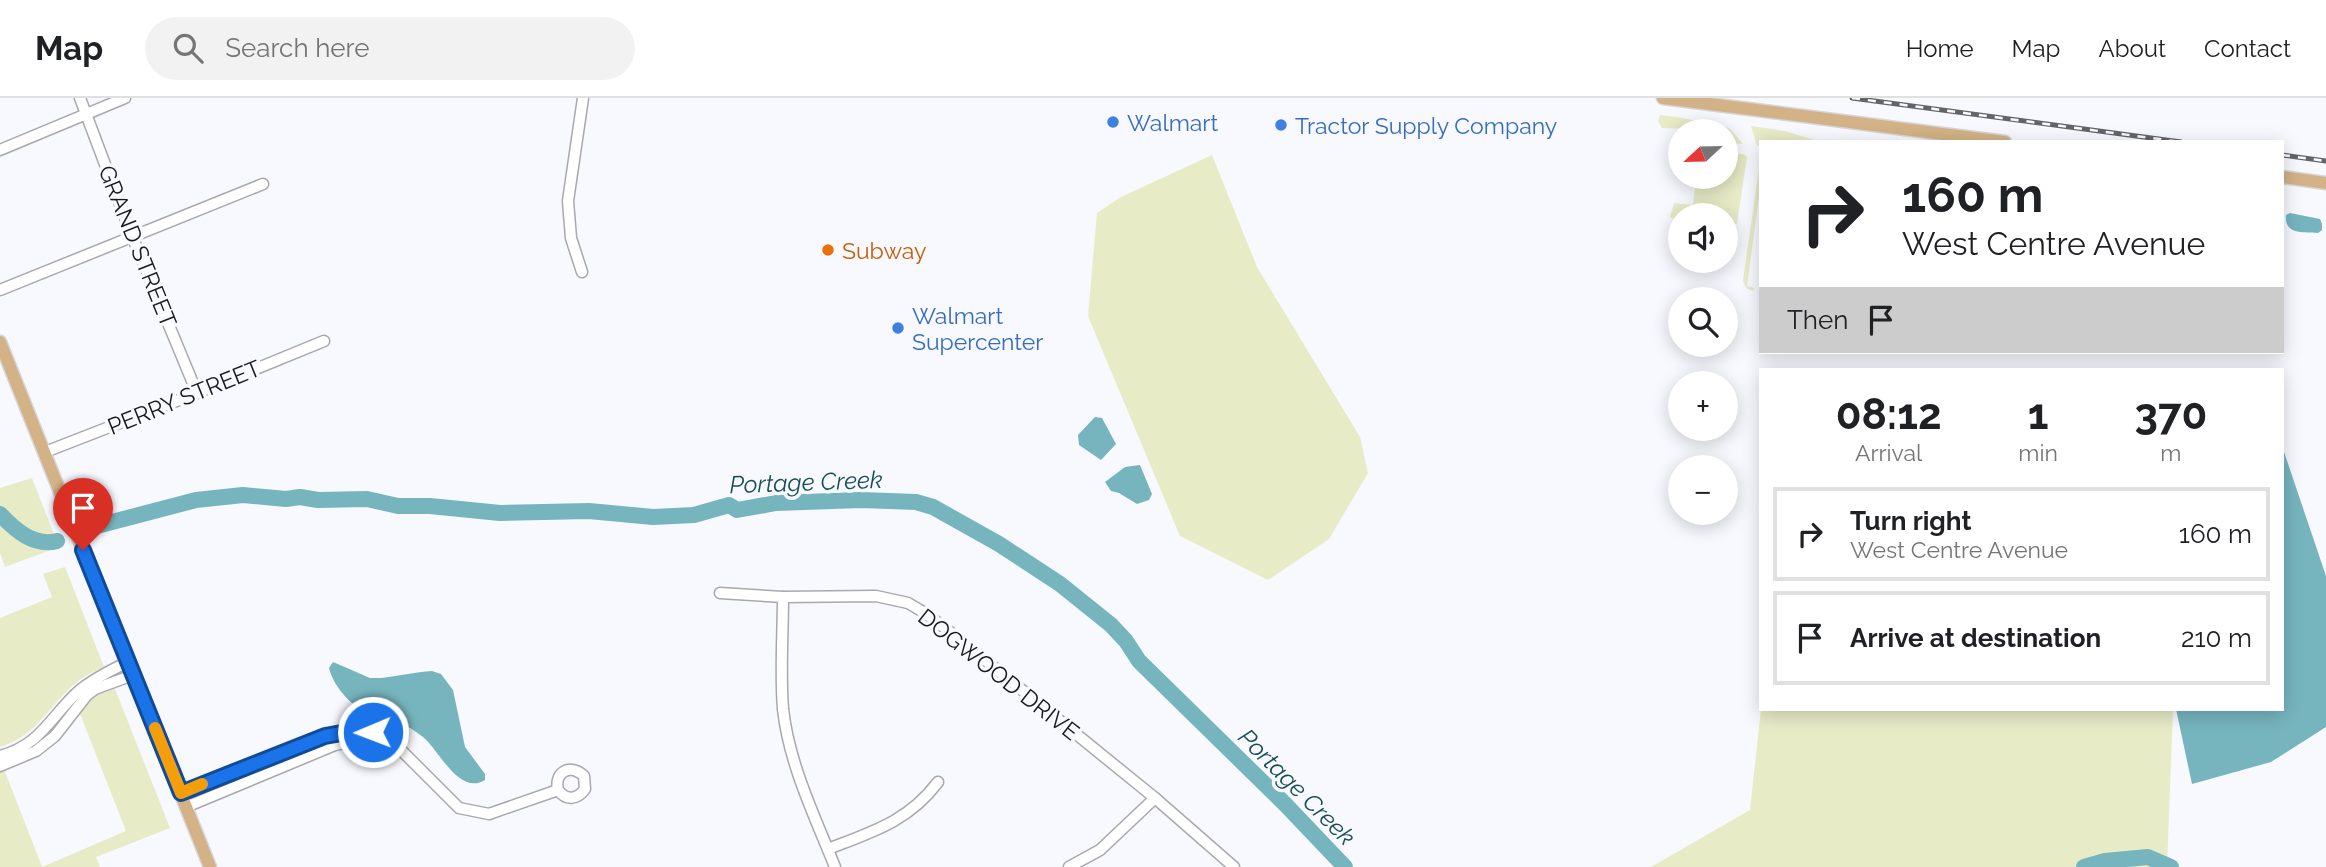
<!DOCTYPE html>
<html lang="en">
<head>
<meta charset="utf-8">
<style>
	body { margin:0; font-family:Raleway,sans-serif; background:#f2f2f2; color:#202124; height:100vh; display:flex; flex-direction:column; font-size:26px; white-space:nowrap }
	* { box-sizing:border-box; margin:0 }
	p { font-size:23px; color:#757577 }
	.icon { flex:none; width:38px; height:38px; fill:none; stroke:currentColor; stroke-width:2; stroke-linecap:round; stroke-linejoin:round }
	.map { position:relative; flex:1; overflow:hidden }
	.details { position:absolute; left:1759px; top:270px; width:525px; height:343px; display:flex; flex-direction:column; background:#fff; border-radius:0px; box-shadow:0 4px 18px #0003 }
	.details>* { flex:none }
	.banner { position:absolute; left:1759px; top:42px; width:525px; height:214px; border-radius:0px; box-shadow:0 4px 18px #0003; background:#fff; color:#202124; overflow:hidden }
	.needle { width:46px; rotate:248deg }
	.fabs { position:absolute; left:1668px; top:21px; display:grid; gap:14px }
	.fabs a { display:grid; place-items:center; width:70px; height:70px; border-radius:50%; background:#fff; box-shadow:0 4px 18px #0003; font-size:35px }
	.pin { position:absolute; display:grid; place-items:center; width:60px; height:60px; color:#fff; margin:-72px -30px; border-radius:50% 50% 50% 0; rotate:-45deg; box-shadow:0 0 7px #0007 }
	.pin .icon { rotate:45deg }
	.me { position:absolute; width:77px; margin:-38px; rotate:269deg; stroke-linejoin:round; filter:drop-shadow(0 0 5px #0008) }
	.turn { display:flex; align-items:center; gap:24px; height:147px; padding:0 28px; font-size:32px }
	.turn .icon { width:91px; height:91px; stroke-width:2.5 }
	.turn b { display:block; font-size:49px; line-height:60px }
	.then { display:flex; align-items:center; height:66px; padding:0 28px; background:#0003; gap:14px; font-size:26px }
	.eta { display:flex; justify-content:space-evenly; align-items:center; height:119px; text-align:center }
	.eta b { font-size:42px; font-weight:700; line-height:49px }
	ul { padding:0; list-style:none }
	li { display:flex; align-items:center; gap:21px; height:94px; margin:0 14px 10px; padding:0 14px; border:4px solid #e0e0e0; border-radius:0px }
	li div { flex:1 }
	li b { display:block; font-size:26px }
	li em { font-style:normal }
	header { display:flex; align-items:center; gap:42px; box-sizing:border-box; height:98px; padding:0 35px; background:#fff; border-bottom:2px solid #e0e0e0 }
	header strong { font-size:33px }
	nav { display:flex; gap:38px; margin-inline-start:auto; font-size:24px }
	.search { width:490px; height:63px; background:#f2f2f2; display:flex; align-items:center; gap:18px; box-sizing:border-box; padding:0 24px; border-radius:38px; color:#757577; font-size:26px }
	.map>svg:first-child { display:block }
</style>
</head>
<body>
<header>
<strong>Map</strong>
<div class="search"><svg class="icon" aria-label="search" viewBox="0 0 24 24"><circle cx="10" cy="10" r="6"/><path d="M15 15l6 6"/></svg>Search here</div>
<nav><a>Home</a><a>Map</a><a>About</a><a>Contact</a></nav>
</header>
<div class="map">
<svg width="2326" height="769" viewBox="0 0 2326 769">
	<rect width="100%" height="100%" fill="#f8f8ff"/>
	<g fill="#e7ebc6">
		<path d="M1660 17 1678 19 1729 30 1743 46 1726 45V33H1691L1690 31 1662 30 1658 23Z"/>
		<path d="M1751 28 1785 33 1821 44H1760V48H1757Z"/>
		<path d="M1726 55 1743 56 1747 59 1737 126 1726 127V117H1680V124L1670 119 1674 105 1693 107 1696 79H1726Z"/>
		<path d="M1212 57 1257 169 1360 339 1368 375 1329 441 1268 482 1180 438 1088 218 1097 115 1121 99Z"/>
		<path d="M1760 64V91L1747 188 1754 190 1753 193 1746 190 1743 182Z"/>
		<path d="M32 380 59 449 5 469 0 455V390Z"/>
		<path d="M65 469 104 569C90 575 77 582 67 593 44 616 34 638 0 649V520L52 499 43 476Z"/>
		<path d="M115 591 170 730 96 759 100 769H0V672L4 671 42 769 126 733 79 613 97 597Z"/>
		<path d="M1761 611H2173L2167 769H1651L1750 712Z"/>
	</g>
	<g fill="#76b5be">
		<path d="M2290 115 2320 121 2322 126V132L2318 135C2303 134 2284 137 2286 117Z"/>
		<path d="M1095 319 1102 320 1116 346 1101 362 1079 347 1078 337Z"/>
		<path d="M2282 348 2326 478V629L2271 664 2192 686 2176 611H2282Z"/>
		<path d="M1140 367 1152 396 1149 402 1137 406 1119 395 1111 393 1105 384 1125 369Z"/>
		<path d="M333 564 370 580H382L421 574 432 573 441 576 453 592 465 649 485 676V682C459 698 439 652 423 639 406 626 389 616 368 618 351 606 334 590 329 570Z"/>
	</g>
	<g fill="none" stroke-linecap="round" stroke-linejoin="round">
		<g stroke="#76b5be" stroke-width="16">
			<path d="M0 416C15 432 34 449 57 443"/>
			<path d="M93 429 196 402 243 397 286 401 300 399 318 402 367 401 398 408H430L500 415 589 413 653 419 694 417 729 407 737 412 776 405 861 402 916 404 933 409 999 446 1060 486 1111 527 1126 543 1139 563 1285 706 1345 769"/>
			<path d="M2084 769 2105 763 2148 759 2171 769"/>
		</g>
		<g stroke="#a8a8ae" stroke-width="13">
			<g id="minor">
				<path d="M80 0 132 138 197 295"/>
				<path d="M0 52 125 0"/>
				<path d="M582 174 571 140 568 103 583 0"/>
				<path d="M0 192 263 86"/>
				<path d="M45 354 197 295 324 243"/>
				<path d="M720 495 783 499 876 498 908 505 925 515 959 541 1155 700 1234 769"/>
				<path d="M783 499C783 536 780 574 783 611 789 666 815 719 835 769"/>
				<path d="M0 658C42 647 51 617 80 592 95 580 111 572 128 564"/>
				<path d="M0 668 36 653 55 638 87 597 95 591 133 577"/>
				<path d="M181 695 325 638 358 632 373 634 400 651 459 710 489 716 558 692C554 674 570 665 584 678L585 691C577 702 566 703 558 692"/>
				<path d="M186 709 335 647 360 642 384 643"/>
				<path d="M828 751C872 734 909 723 938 684"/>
				<path d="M1069 769 1100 752 1155 700"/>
			</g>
		</g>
		<g stroke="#d6d6d6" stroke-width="15">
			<g id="major">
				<path d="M1663 0 2005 44"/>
				<path d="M2282 79 2326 85"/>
				<path d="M0 244 210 769"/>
			</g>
		</g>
		<use href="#minor" stroke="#fff" stroke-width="10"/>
		<use href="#major" stroke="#d2b286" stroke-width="12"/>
		<g stroke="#646468" stroke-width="5">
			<g id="rail">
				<path d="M1852 0 2181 44"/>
				<path d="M2282 57 2326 63"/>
			</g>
		</g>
		<use href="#rail" stroke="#f8f8ff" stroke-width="2.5" stroke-dasharray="8" stroke-linecap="butt"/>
	</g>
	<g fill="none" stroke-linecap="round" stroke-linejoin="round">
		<g stroke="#114b97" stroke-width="18">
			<path id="route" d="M83 452 181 695 325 638 358 632 373 634"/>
		</g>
		<use href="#route" stroke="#1a73e8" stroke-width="12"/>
		<path stroke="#f59e0b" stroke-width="12" d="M155 630 181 695 202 686"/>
	</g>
	<g fill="#3f7fe0" stroke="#f8f8ff" stroke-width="2.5">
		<circle cx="1113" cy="24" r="7"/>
		<circle cx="1281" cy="27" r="7"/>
		<circle cx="898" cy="230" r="7"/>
	</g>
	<circle fill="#e8710a" stroke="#f8f8ff" stroke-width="2.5" cx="828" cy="152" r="7"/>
	<g text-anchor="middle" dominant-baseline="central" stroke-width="7" stroke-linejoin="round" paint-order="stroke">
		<g font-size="23" fill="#366cbe" stroke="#f8f8ff" text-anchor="start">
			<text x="1127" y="24">Walmart</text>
			<text x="1295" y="27">Tractor Supply Company</text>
			<text x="912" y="217">Walmart<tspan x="912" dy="26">Supercenter</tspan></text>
		</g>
		<g font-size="23" fill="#19191b" stroke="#f8f8ff">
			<text transform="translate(138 148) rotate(68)">GRAND STREET</text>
			<text transform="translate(184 299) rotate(-22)">PERRY STREET</text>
			<text transform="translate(999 576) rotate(38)">DOGWOOD DRIVE</text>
		</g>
		<g font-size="23" fill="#c56008" stroke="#f8f8ff" text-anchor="start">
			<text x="842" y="152">Subway</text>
		</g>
		<g font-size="24" font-style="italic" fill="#174e56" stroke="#f8f8ff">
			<text transform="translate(806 384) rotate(-2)">Portage Creek</text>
			<text transform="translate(1297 689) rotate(45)">Portage Creek</text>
		</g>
	</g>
</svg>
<div class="fabs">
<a><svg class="needle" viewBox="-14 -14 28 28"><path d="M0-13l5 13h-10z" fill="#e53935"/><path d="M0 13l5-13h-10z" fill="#757577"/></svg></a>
<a><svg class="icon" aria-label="sound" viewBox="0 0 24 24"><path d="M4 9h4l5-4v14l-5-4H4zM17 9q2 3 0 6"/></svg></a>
<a><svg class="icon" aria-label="search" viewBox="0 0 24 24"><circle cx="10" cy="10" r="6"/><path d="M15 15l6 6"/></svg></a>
<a>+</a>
<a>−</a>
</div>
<div class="pin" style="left:83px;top:452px;background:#d93025"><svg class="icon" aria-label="arrive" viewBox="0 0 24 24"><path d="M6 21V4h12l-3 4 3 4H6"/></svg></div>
<svg class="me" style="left:373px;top:634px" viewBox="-20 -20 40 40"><circle r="17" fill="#1a73e8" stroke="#fff" stroke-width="3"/><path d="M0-11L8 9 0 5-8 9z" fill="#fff"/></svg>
<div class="banner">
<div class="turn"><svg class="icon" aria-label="right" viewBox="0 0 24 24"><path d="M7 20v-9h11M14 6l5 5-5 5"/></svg><div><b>160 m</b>West Centre Avenue</div></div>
<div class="then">Then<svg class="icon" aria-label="arrive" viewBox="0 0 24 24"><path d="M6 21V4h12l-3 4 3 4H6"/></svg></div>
</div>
<section class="details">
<div class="eta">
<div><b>08:12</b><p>Arrival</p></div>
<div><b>1</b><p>min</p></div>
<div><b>370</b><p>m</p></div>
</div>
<ul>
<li><svg class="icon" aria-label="right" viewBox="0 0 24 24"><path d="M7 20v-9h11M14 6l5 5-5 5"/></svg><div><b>Turn right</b><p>West Centre Avenue</p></div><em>160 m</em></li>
<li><svg class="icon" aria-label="arrive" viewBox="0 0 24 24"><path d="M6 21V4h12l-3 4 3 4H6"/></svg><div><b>Arrive at destination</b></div><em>210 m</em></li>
</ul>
</section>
</div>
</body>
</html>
